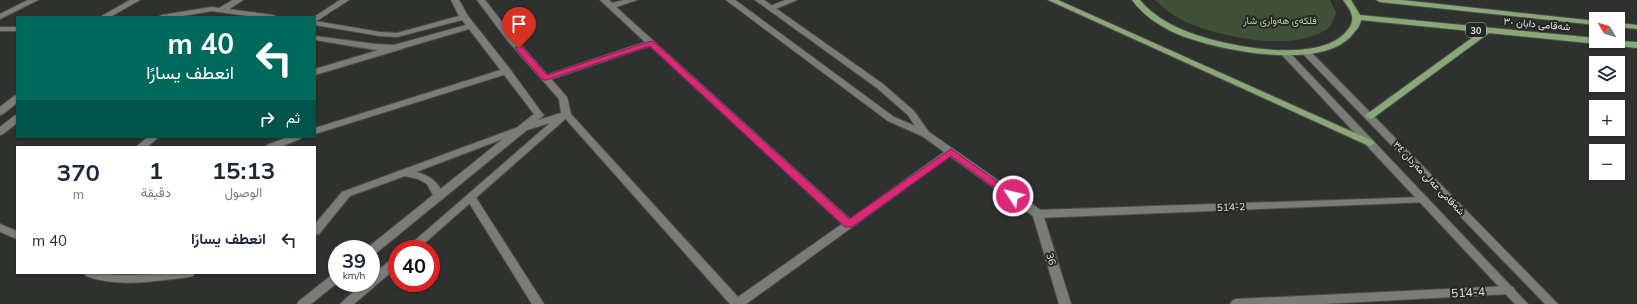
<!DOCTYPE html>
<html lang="ar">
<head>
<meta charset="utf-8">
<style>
	body { margin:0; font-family:Mulish,Vazirmatn,sans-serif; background:#f6f6f7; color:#1f2937; direction:rtl; height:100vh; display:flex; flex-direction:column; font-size:15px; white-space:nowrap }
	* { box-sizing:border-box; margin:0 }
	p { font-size:13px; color:#747a83 }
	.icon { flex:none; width:22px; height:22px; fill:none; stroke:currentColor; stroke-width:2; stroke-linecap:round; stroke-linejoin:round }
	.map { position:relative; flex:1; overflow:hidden; direction:ltr }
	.sheet { position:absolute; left:16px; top:146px; width:300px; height:128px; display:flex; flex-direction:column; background:#fff; border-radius:0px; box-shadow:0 1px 3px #0004; direction:rtl }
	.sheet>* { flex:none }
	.hud { position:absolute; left:16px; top:16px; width:300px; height:122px; border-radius:0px; box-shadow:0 1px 3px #0004; direction:rtl; background:#00695c; color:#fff; overflow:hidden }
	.needle { width:26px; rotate:308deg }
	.tools { position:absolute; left:1589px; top:12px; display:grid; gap:8px }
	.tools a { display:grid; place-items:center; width:36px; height:36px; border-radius:0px; background:#fff; box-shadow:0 1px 3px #0004; font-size:20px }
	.speed { position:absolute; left:328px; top:240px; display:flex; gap:8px; font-size:20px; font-weight:700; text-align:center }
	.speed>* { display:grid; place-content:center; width:52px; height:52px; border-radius:50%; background:#fff; box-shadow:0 1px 3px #0004; line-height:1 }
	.speed small { font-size:10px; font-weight:400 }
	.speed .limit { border:6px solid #d22; background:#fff; color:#111 }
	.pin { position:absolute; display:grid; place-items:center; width:34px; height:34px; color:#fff; margin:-41px -17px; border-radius:50% 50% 50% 0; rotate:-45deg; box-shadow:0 0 4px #0007 }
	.pin .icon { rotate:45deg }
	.me { position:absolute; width:44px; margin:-22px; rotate:305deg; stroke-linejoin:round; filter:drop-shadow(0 0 3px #0008) }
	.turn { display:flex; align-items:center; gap:14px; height:84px; padding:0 16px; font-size:18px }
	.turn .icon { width:52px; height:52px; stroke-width:2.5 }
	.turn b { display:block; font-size:28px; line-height:34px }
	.then { display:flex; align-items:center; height:38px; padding:0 16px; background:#0003; gap:8px; font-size:15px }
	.eta { display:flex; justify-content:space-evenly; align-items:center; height:68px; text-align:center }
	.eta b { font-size:24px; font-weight:700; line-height:28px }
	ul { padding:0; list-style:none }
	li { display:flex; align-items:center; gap:12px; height:52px; padding:0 16px }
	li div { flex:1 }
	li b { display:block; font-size:15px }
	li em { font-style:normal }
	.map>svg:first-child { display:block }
</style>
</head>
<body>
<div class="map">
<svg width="1637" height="304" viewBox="0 0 1637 304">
	<rect width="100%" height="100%" fill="#2f312e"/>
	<path fill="#3f5037" d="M1155 0H1330L1336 13C1334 17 1333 24 1330 27 1298 53 1225 38 1191 24 1177 19 1166 10 1155 0Z"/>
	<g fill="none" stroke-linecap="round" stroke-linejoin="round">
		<g stroke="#4d4e4c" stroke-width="2">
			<g id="street">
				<path d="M130 0H140L110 17H100Z"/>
				<path d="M233 0H243L225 12H219V8Z"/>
				<path d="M340 0H349L315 22 314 17Z"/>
				<path d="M600 0H609L612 3 624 0H637L616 7 850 219 947 150 951 149 956 152 746 304H730L563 116 561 114 563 112H569L738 297 842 224 650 46 549 80H543L542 78 543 76 645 42Z"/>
				<path d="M785 0H797L773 10H770L766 8Z"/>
				<rect x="0" y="27" width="17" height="4"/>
				<path d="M399 44 403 47 402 49 315 75V69Z"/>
				<path d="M507 68 511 71 510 73 315 134V128Z"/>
				<path d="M521 126 524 127 526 129 524 131 416 172C431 176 439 182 444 197L443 199H435L427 184 418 179 405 176 350 196 319 234 315 235V224L342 192Z"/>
				<path d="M148 137H159L147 147H136Z"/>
				<path d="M288 137H302L300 139 280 147H266L267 145Z"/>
				<path d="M471 195 475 196 544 304H532L466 198Z"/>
				<path d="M1424 197 1428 198 1429 200 1428 202 1038 218 1034 217 1033 214 1034 211 1038 210Z"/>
				<path d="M0 224 17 231V239L0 232Z"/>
				<path d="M84 273 124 275 195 273 193 276 189 277C154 281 119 288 86 276Z"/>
				<path d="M1509 286 1513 287 1515 290 1513 293 1509 294 1323 304H1230L1232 301 1236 299Z"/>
			</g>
		</g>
		<g stroke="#4d4e4c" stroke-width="2">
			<g id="secondary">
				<path d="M28 0H38L0 19V14Z"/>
				<path d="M451 0H459L468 16 510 69 542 113 544 115 538 120 561 113 559 99 507 40 477 0H485L513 36 567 97 571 114 418 249H405L550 123 527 130 375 254 371 255V249L367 248 534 114 469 29 394 51 375 50 315 40V36L375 44 394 45 466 25 462 20 397 37 380 36 315 25V21L380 32 397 33 459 16Z"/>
				<path d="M726 0H735L894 117 915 126 908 115 877 88 755 0H764L883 84 914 111 929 132 1042 211 1071 304H1059L1033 216 922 136 888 121Z"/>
				<path d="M212 7 273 15 277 17H255L212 11 177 17H158L162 15Z"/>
				<path d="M1306 49 1309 50 1558 304H1545L1303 54 1302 52Z"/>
				<path d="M1285 50 1288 51 1528 304H1515L1282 55 1281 53 1282 51Z"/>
				<path d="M17 95V103L3 114 0 115V107L14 96Z"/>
				<path d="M17 115V123L3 134 0 135V127L14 116Z"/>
				<path d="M397 257V267L354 304H340L363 283H371V276L393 258Z"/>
				<path d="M337 273V283L311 304H297L299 301 333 274Z"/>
			</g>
		</g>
		<g stroke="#4d4e4c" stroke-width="2">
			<g id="primary">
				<path d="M1048 0H1058L1373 141 1375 143 1370 146 1367 145Z"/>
				<path d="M1132 0H1140C1152 15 1170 25 1188 32 1224 46 1317 65 1346 32 1357 20 1352 12 1343 0H1351L1360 15 1596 38V41H1618L1637 42V48L1489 33 1373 118 1370 119 1365 116 1367 114 1480 32 1361 20C1360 27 1356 30 1352 35 1321 72 1214 50 1175 33 1158 25 1143 15 1132 0Z"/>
				<path d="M1376 0H1402L1596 21V25L1380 2Z"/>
				<path d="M1618 23 1637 25V29L1618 27Z"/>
			</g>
		</g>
		<use href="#street" fill="#7a7c78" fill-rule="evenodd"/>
		<use href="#secondary" fill="#7a7c78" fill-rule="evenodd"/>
		<use href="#primary" fill="#89a878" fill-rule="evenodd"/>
	</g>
	<path fill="#db2777" stroke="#8e194d" d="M651 41 654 42 849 219 951 149 1018 196 1013 199 1009 198 951 156 852 227H845L650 46 546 80H543L515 48 519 46 522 47 547 75Z"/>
	<g text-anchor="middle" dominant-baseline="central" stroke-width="4" stroke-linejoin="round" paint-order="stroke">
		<rect fill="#252724" stroke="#abadaa" stroke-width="1" x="1466" y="23" width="20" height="14" rx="3"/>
		<g font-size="9" font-weight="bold" fill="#e5e6e4">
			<text x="1476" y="30">30</text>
		</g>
		<g font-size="10" fill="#aad693" stroke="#252724">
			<text x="1280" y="20">فلکەی هەواری شار</text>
		</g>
		<g font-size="10" fill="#e5e6e4" stroke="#252724">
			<text transform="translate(1537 24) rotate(5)">شەقامی دابان ٣٠</text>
			<text transform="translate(1429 178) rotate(46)">شەقامی عەلی مەردان ٣٤</text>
			<text transform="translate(1231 207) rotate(-2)">514-2</text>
			<text transform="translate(1051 259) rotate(73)">36</text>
		</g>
		<g font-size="12" fill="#e5e6e4" stroke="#252724">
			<text transform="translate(1468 292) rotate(-3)">514-4</text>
		</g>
	</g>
</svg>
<div class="tools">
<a><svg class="needle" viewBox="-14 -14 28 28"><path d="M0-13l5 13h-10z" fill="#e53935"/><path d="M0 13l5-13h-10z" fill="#747a83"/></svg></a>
<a><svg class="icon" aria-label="layers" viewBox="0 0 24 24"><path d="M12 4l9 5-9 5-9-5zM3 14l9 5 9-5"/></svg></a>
<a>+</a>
<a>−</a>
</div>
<div class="speed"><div>39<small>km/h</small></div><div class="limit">40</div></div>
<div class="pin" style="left:519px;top:48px;background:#d93025"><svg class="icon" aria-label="arrive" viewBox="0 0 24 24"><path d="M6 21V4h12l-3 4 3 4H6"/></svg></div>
<svg class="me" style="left:1013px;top:196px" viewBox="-20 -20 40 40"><circle r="17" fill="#db2777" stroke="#fff" stroke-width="3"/><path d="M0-11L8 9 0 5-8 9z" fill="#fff"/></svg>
<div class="hud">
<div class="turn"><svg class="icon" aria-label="left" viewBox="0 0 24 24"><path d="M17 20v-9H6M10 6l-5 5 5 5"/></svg><div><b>40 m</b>انعطف يسارًا</div></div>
<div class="then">ثم<svg class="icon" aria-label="right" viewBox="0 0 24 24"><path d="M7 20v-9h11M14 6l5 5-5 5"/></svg></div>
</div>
<section class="sheet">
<div class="eta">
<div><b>15:13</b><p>الوصول</p></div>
<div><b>1</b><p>دقيقة</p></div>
<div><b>370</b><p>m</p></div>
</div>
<ul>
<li><svg class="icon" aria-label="left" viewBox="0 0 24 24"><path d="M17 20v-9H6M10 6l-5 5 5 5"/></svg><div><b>انعطف يسارًا</b></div><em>40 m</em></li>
</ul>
</section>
</div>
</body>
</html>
